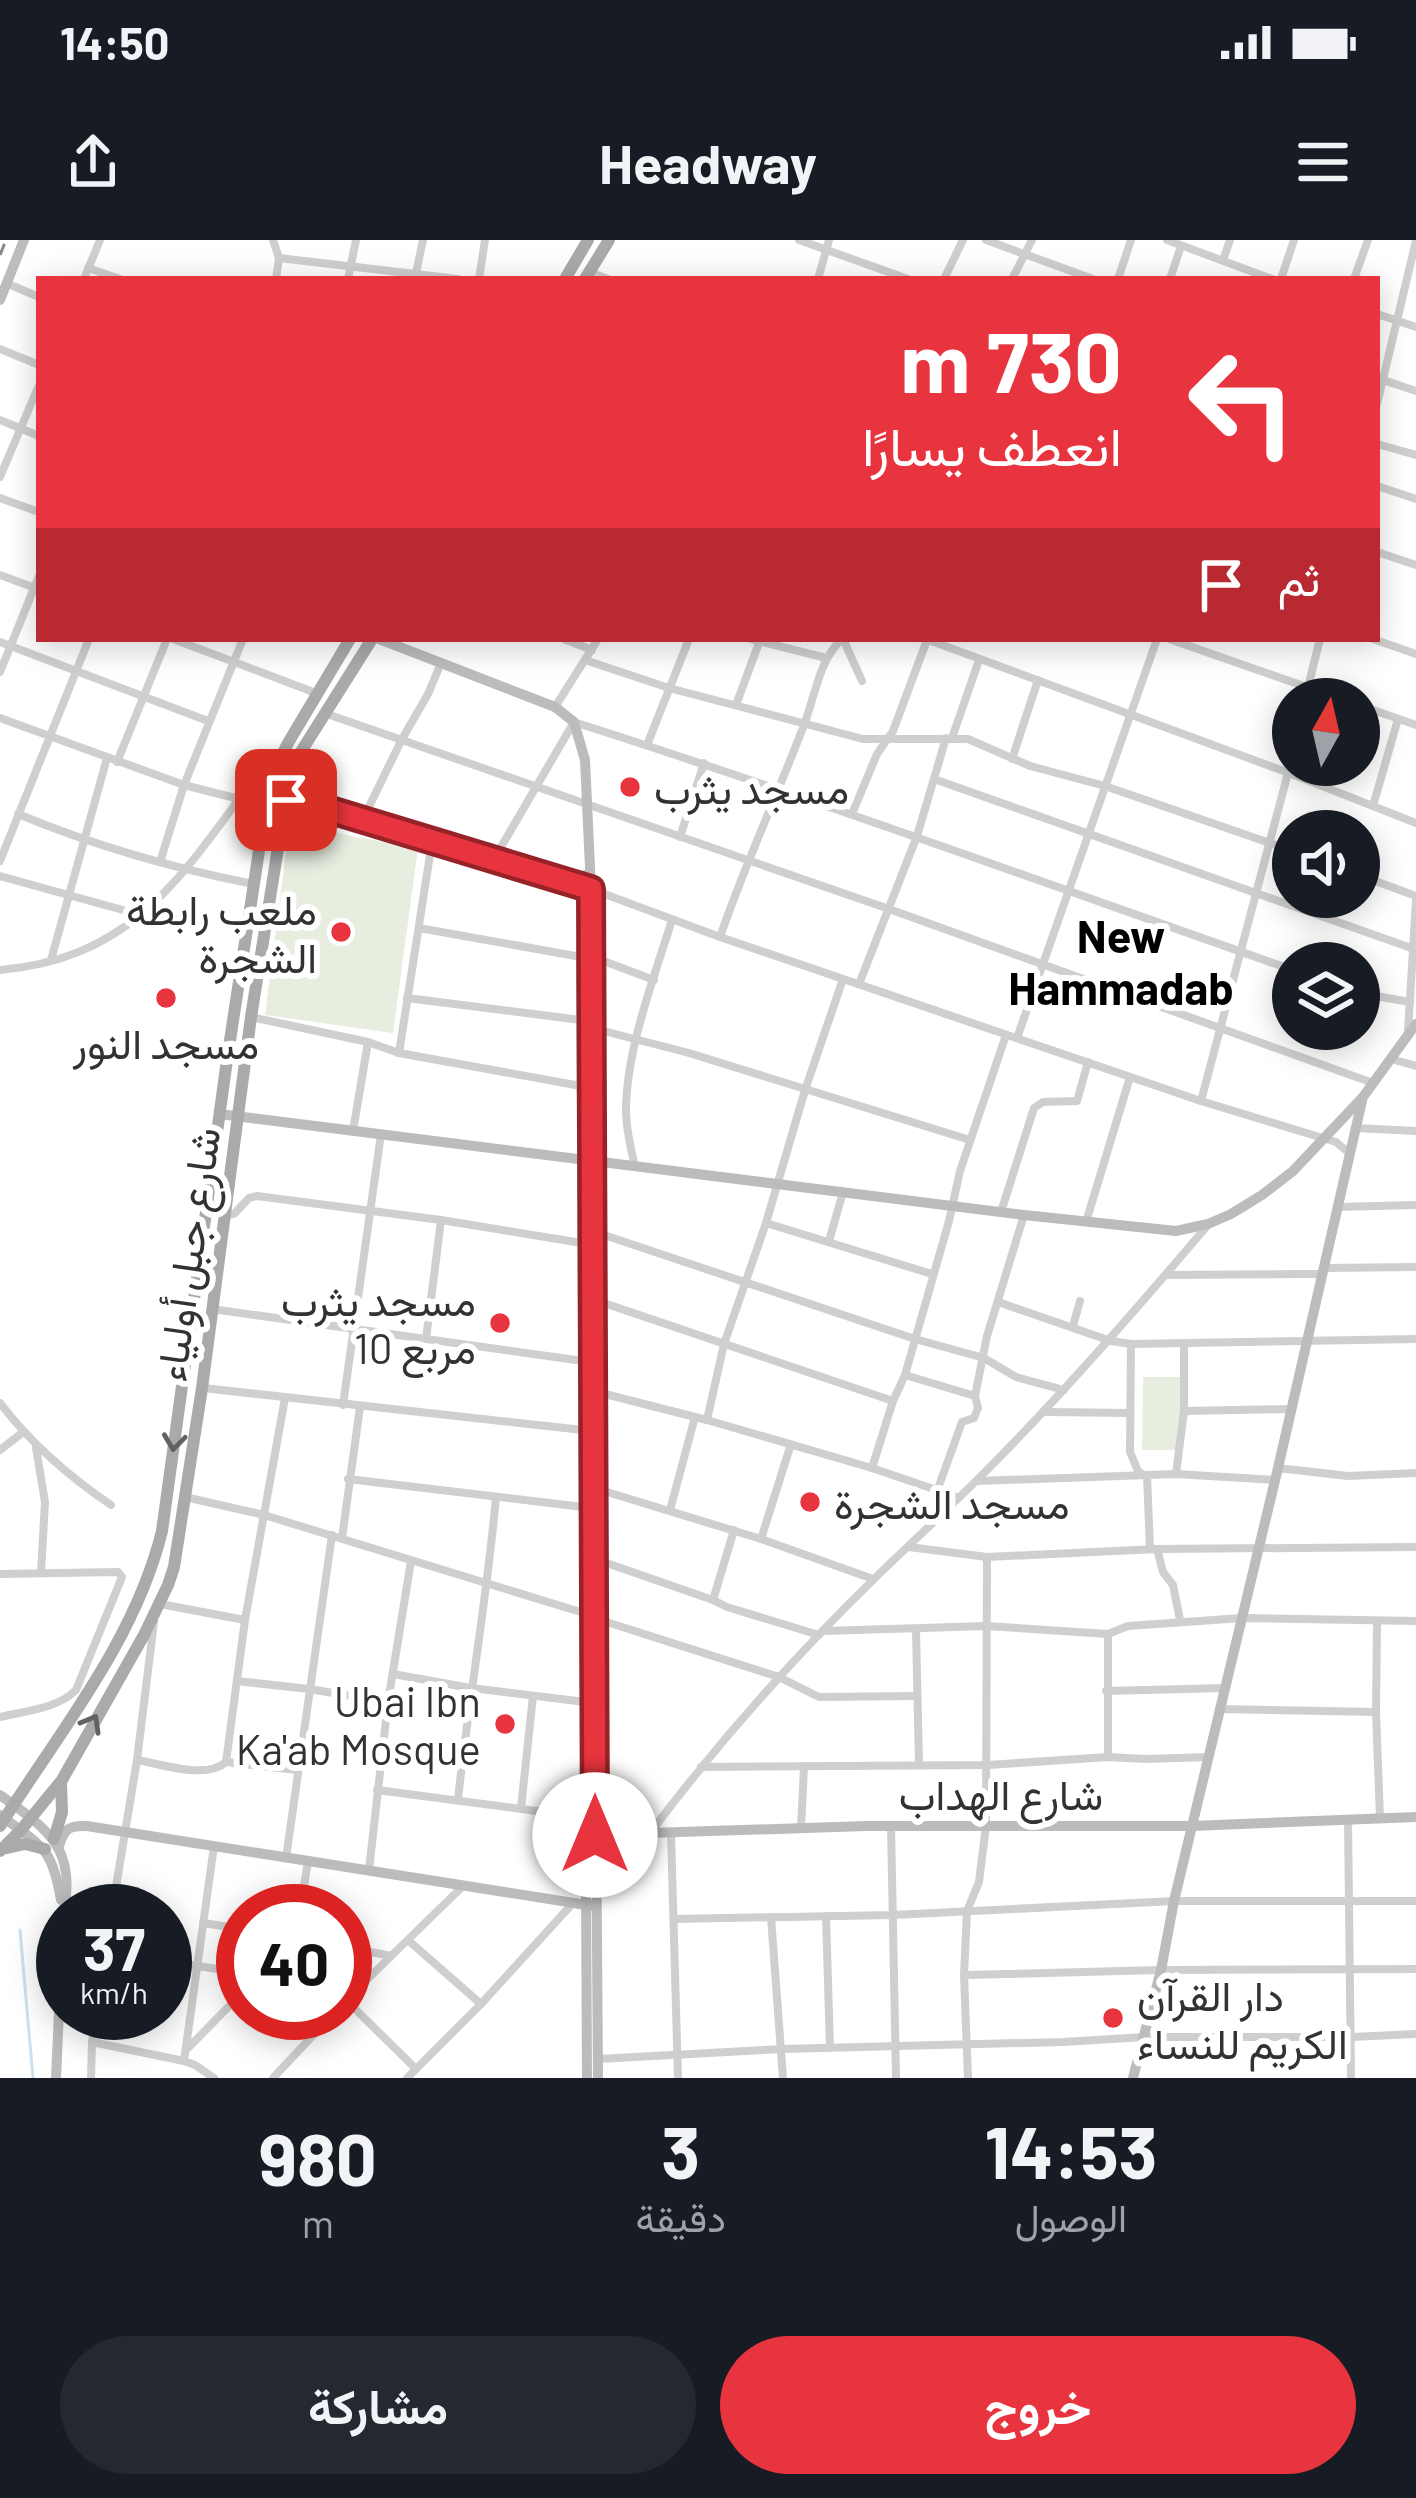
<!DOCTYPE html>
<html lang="ar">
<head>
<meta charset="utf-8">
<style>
	body { margin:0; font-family:Barlow,Vazirmatn,sans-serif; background:#242831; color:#f1f3f6; direction:rtl; height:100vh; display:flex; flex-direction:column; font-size:45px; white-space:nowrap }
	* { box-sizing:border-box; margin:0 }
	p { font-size:39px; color:#9ea1a6 }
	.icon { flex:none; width:66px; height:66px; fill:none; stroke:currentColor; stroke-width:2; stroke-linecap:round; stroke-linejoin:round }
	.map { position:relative; height:1838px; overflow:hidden; direction:ltr }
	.panel { display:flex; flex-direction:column; background:#171b24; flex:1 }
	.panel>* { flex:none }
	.guide { position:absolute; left:36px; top:36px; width:1344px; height:366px; border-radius:0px; box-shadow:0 6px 30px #0003; direction:rtl; background:#e8343e; color:#fff; overflow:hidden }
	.needle { width:78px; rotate:8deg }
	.fabs { position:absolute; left:1272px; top:438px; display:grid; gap:24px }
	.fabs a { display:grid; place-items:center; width:108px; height:108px; border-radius:50%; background:#171b24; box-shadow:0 6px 30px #0003; font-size:60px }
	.speed { position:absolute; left:36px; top:1644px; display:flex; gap:24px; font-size:60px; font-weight:700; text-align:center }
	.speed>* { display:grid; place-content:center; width:156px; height:156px; border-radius:50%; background:#171b24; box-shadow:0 6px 30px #0003; line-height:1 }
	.speed small { font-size:30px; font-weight:400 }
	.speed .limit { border:18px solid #d22; background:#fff; color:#111 }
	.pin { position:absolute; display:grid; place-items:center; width:102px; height:102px; color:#fff; margin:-51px; border-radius:24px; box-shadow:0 6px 18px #0006 }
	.me { position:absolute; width:132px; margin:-66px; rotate:0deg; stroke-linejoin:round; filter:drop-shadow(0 0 9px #0008) }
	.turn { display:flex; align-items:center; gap:42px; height:252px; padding:0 60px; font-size:54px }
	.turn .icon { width:156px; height:156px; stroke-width:2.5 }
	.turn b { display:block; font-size:84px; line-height:102px }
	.then { display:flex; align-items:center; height:114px; padding:0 60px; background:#0003; gap:24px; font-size:45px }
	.eta { display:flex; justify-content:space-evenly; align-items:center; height:204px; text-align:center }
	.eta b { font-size:72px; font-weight:700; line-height:84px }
	.button { display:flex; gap:24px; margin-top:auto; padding:24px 60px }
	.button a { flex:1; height:138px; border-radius:72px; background:#e8343e; color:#fff; font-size:48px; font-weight:700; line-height:138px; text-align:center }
	.button a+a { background:#242831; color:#f1f3f6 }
	.status { display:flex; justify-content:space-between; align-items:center; height:84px; padding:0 60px; background:#171b24; direction:ltr }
	.status svg { height:33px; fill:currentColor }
	header { display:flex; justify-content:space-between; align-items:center; height:156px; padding:0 60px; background:#171b24; font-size:54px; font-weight:700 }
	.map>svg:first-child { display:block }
</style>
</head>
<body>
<div class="status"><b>14:50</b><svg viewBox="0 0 49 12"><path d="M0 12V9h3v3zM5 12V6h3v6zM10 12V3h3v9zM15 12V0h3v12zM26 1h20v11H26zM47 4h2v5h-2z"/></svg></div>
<header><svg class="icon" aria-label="menu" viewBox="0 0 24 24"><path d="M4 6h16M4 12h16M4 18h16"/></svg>Headway<svg class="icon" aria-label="share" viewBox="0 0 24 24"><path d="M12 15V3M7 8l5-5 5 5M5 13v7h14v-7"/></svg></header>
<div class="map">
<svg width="1416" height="1838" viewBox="0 0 1416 1838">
	<rect width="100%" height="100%" fill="#fff"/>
	<g fill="#e7eee0">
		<path d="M290 581 351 596 418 608 393 793 265 775Z"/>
		<path d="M1143 1137H1183V1210H1142Z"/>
	</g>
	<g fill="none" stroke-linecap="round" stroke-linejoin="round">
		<path stroke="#cde0ee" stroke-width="3" d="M20 1690 33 1838"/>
		<g stroke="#cfcfcf" stroke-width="8">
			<path d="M273 0 279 18 276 39"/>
			<path d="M799 0 908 39"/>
			<path d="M986 0 1093 39"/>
			<path d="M1167 0 1272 39"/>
			<path d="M279 18 458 39"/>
			<path d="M1223 20 1230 0"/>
			<path d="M88 28 120 39"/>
			<path d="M590 32 608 39"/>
			<path d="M415 38 423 0"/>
			<path d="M84 39 100 0"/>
			<path d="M348 39 356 0"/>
			<path d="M479 39 485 0"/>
			<path d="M818 39 829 0"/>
			<path d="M944 39 963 0"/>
			<path d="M1012 39 1032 0"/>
			<path d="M1118 39 1131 0"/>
			<path d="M1170 39 1181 6"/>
			<path d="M1281 39 1294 0"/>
			<path d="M1354 39 1368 0"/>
			<path d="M6 43 39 57"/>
			<path d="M1377 74 1416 87"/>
			<path d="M0 109 39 125"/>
			<path d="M1377 138 1416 151"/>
			<path d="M1377 164 1416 1"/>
			<path d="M0 180 39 196"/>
			<path d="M1377 204 1416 215"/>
			<path d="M0 237 39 145"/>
			<path d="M1377 246 1416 259"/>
			<path d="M0 258 39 272"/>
			<path d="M1377 312 1416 325"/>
			<path d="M0 335 38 349"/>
			<path d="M173 399 316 453"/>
			<path d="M564 399 592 410"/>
			<path d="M751 399 826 418"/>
			<path d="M843 399 862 441"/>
			<path d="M926 399 1289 533 1416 583"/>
			<path d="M1169 399 1341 459"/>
			<path d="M1373 399 1416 414"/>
			<path d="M0 402 208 481"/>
			<path d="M585 420 669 448 863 499H968L1030 526 1105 546 1293 611"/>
			<path d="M0 432 39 336"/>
			<path d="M1305 459 1320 399"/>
			<path d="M736 465 760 400"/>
			<path d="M1359 465 1416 485"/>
			<path d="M555 467 598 399"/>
			<path d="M327 474 889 669 1373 843"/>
			<path d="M0 478 184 545 239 559 301 561 591 649 720 697 1201 861 1336 902 1349 913"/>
			<path d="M952 498 979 420"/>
			<path d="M647 505 689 399"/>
			<path d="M1012 519 1038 440"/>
			<path d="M117 522 167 399"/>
			<path d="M934 539 1414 709"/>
			<path d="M1373 566 1398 479"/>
			<path d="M18 574C95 606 172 628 253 644"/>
			<path d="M852 574 877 514 893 491 927 400"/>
			<path d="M362 581 402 499 428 454 441 423"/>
			<path d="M680 597 704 523"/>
			<path d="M494 619 574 482C815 559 1053 646 1293 730"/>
			<path d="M0 621 89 399"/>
			<path d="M160 622 184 545 243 399"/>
			<path d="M1359 635 1416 656"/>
			<path d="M0 636 141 675"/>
			<path d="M419 688 581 717"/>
			<path d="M720 697C745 624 777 556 804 485 815 456 819 420 842 399"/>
			<path d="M593 717 654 740"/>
			<path d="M51 720 107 518"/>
			<path d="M0 730C122 719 172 651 239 559"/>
			<path d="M859 744 917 596 946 498"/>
			<path d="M1359 753 1410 762"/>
			<path d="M407 758 581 780"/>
			<path d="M251 777 368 802 399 813 581 846"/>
			<path d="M592 788 689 813 970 900"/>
			<path d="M1408 791 1416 661"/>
			<path d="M1017 798 1157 399"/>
			<path d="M399 813 432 602"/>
			<path d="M1391 819 1416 826"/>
			<path d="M1201 861 1293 514"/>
			<path d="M1355 888 1416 891"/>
			<path d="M353 891 368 802"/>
			<path d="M635 927C631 909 626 890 626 871 626 810 654 738 672 680"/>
			<path d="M1337 967 1416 965"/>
			<path d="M1001 972 1034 868 1043 862 1077 861 1088 822"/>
			<path d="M225 975 234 974 249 958 257 956 441 980 582 1003"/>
			<path d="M1086 982 1130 837"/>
			<path d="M766 983 932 1034"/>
			<path d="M595 992 915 1099 984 1118 1016 1137 1064 1150"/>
			<path d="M829 1001 843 952"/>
			<path d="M1323 1028 1416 1027"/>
			<path d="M1167 1035 1322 1034"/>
			<path d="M595 1060 893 1161"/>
			<path d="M998 1062 1111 1101 1131 1104 1416 1099"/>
			<path d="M212 1069 583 1121"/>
			<path d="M1073 1086 1080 1061"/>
			<path d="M426 1099 441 980"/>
			<path d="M1131 1104 1130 1212 1138 1231 1147 1237 1150 1309"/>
			<path d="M905 1135 975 1156"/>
			<path d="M203 1148 583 1190"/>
			<path d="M593 1151 707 1180 872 1228 957 1257"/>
			<path d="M0 1163C32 1205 68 1236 111 1265"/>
			<path d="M343 1165 381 894"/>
			<path d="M1184 1171 1291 1169"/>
			<path d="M1047 1172 1129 1173"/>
			<path d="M707 1180 724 1104 766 983 805 850 843 739"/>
			<path d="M36 1208 45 1262 41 1332"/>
			<path d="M0 1210 22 1193"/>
			<path d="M872 1228 893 1161 905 1135 949 981 960 931 1006 795"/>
			<path d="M1278 1228 1348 1236 1416 1233"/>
			<path d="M1176 1234 1184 1171V1105"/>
			<path d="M348 1239 583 1267"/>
			<path d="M977 1241 1176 1234 1275 1240"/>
			<path d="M594 1248 761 1299 873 1339"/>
			<path d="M937 1251 962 1182 974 1178 978 1168 975 1156 987 1096 1024 975"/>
			<path d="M185 1257 264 1275 584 1373"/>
			<path d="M670 1270 695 1177"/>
			<path d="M342 1298 360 1167"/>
			<path d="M761 1299 791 1204"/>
			<path d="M909 1307 987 1317 1157 1309 1416 1307"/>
			<path d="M1157 1309 1163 1332 1173 1345 1180 1380"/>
			<path d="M595 1319 713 1360 727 1367 819 1395"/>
			<path d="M0 1334 118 1332 122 1337 76 1450C57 1469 25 1471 0 1477"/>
			<path d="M713 1360 734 1290"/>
			<path d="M160 1364 245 1380"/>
			<path d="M594 1378 779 1437 819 1457 917 1456"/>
			<path d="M1377 1383 1376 1472 1380 1578"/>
			<path d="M916 1390 919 1525"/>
			<path d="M823 1391 986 1386 1108 1394 1128 1386 1242 1378 1416 1381"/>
			<path d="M1108 1394V1517"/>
			<path d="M393 1434 471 1448 585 1462"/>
			<path d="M237 1441 309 1449 388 1462"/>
			<path d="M1106 1451 1225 1448"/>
			<path d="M1219 1469 1376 1472"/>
			<path d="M137 1520C162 1524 206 1540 226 1522L297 1530"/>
			<path d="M226 1522 245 1380 285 1158"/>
			<path d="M701 1527 988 1525 1108 1517 1146 1519 1209 1517"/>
			<path d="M377 1550 590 1578"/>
			<path d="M458 1559C469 1458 487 1358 496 1257"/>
			<path d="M521 1568 533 1456"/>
			<path d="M1348 1579 1351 1838"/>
			<path d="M891 1586 896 1838"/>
			<path d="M801 1588 804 1526"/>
			<path d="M650 1593C718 1503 793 1418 874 1339 909 1305 945 1272 980 1237 1060 1157 1134 1072 1207 986"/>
			<path d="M671 1593 678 1838"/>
			<path d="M286 1618 332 1295"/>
			<path d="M369 1630 388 1462 411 1321"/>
			<path d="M112 1671 137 1520 154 1382"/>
			<path d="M300 1671 308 1621"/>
			<path d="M826 1676 830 1808"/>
			<path d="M771 1677 783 1838"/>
			<path d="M674 1679 893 1675 1174 1661H1416"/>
			<path d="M203 1683 243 1689"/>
			<path d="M409 1701 481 1764"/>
			<path d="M345 1707 391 1716"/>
			<path d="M165 1721 243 1733"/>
			<path d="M964 1735 1161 1730 1416 1729"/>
			<path d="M346 1760 416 1829"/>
			<path d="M345 1761 463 1646"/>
			<path d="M92 1802 184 1821 195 1825 214 1838"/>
			<path d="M188 1808 243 1752"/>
			<path d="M598 1819 781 1809 1063 1802 1145 1797H1352L1416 1794"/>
			<path d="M184 1821 214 1606"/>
			<path d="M91 1838 92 1802 96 1773"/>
			<path d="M273 1838 334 1773"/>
			<path d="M407 1838 481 1764 573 1663"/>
			<path d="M968 1838 964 1735 967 1671 979 1642 986 1586 987 1317"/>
		</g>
		<g stroke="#bcbcbc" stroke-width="10">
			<path d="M0 60 24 0"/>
			<path d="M379 399 555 467 574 482 585 520 591 649 595 1060 593 1151 598 1838"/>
			<path d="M585 635 581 717 587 1838"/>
			<path d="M219 874 1024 975 1176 991 1208 984 1231 974 1262 955 1293 931 1363 857 1416 784"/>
			<path d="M0 1555C47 1589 76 1607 64 1671"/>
			<path d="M0 1575C41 1606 52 1606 61 1660"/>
			<path d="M589 1595 866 1586H1192L1416 1577"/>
			<path d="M59 1606C64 1589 69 1585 87 1586L593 1666"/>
			<path d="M56 1838 63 1684"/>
			<path d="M1133 1838 1161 1730 1174 1661 1278 1228 1362 861"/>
		</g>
		<g stroke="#aaa" stroke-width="12">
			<path d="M565 39 588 0"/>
			<path d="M585 39 609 0"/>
			<path d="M0 1586C59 1492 135 1401 162 1291L227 820 270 539 288 503 350 399"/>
			<path d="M54 1599 62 1572 61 1542"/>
			<path d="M7 1608 25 1604 45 1609"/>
			<path d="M0 1611 21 1590 62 1540 144 1395 168 1345 174 1327 202 1148 251 777 289 539 292 526 372 399"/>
		</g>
		<path stroke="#878787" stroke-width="3" stroke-dasharray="12 9" stroke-linecap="butt" d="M0 15 6 0"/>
	</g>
	<defs><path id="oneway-chevron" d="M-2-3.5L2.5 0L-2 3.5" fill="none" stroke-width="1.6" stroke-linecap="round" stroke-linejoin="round" transform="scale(3)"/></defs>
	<g stroke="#626262">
		<use href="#oneway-chevron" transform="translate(174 1202) rotate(97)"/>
		<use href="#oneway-chevron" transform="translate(92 1483) rotate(-60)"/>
	</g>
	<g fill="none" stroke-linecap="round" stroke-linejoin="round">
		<g stroke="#972228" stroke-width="30">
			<path id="route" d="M286 560 301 561 591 649 595 1595"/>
		</g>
		<use href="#route" stroke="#e8343e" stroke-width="21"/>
	</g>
	<g fill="#e8343e" stroke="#fff" stroke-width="4.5">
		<circle cx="630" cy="547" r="12"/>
		<circle cx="341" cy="692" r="12"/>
		<circle cx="166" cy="758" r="12"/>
		<circle cx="500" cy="1083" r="12"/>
		<circle cx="810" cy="1262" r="12"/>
		<circle cx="505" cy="1484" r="12"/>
		<circle cx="1113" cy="1778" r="12"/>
	</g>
	<g text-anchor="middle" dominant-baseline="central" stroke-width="12" stroke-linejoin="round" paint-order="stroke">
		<g font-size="42" fill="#323232" stroke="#fff" text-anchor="start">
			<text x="654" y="547">مسجد يثرب</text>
			<text x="317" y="668" text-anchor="end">ملعب رابطة<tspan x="317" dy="48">الشجرة</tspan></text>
			<text x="166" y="802" text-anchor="middle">مسجد النور</text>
			<text x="476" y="1059" text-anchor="end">مسجد يثرب<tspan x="476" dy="48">مربع 10</tspan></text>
			<text x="834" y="1262">مسجد الشجرة</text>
			<text x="481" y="1460" text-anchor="end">Ubai Ibn<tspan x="481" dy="48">Ka'ab Mosque</tspan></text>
			<text x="1137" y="1754">دار القرآن<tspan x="1137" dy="48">الكريم للنساء</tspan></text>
		</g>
		<g font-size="42" fill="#323232" stroke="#fff">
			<text transform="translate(186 1014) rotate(-82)">شارع جبل أولياء</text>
			<text x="1001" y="1553">شارع الهداب</text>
		</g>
		<g font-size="45" font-weight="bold" fill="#000" stroke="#fff">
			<text x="1121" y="695">New<tspan x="1121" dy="52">Hammadab</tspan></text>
		</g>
	</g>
</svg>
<div class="fabs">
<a><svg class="needle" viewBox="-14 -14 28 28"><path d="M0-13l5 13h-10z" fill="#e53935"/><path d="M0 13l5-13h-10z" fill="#9ea1a6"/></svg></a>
<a><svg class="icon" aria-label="sound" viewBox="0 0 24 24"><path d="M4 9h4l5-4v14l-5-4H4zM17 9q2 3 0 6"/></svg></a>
<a><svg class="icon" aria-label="layers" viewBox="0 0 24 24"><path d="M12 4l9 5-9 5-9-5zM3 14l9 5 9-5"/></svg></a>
</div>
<div class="speed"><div>37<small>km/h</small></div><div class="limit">40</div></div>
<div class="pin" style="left:286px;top:560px;background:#d93025"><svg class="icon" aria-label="arrive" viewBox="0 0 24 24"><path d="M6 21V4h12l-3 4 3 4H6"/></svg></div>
<svg class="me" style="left:595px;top:1595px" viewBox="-20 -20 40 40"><circle r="19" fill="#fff"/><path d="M0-13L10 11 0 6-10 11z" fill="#e8343e"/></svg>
<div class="guide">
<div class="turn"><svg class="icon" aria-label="left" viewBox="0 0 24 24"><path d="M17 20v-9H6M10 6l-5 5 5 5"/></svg><div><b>730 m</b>انعطف يسارًا</div></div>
<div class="then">ثم<svg class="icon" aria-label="arrive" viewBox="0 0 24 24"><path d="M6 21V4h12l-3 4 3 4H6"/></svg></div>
</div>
</div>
<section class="panel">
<div class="eta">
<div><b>14:53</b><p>الوصول</p></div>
<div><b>3</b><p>دقيقة</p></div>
<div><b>980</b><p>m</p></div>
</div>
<div class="button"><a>خروج</a><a>مشاركة</a></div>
</section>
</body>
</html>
